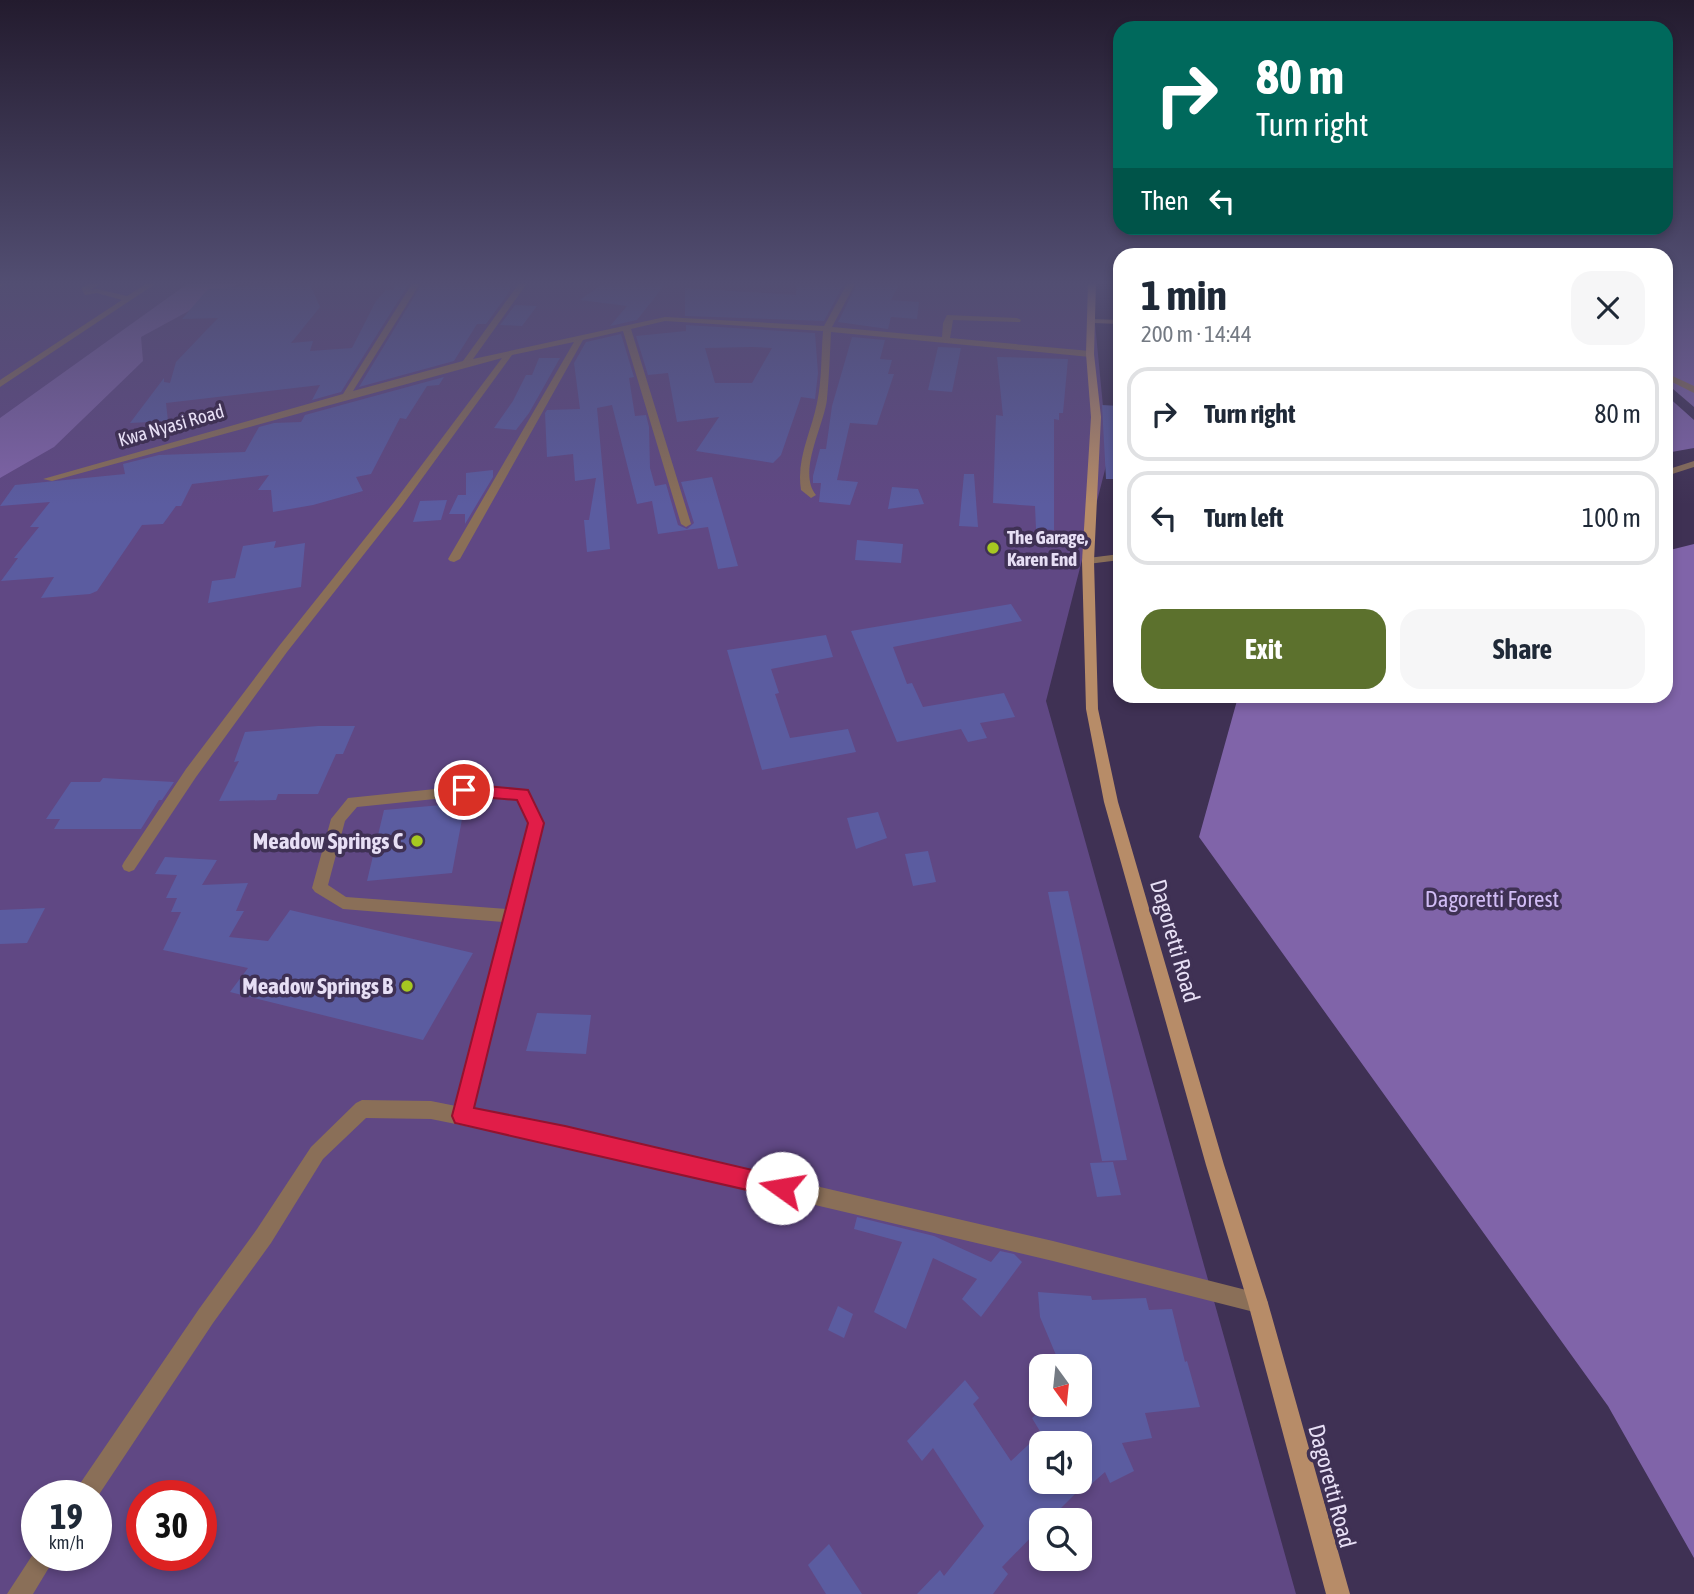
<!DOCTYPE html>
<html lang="en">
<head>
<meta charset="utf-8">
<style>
	body { margin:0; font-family:"Asap Condensed",sans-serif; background:#f6f6f7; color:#1f2937; height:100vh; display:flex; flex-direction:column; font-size:26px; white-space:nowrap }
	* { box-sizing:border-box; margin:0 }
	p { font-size:23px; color:#747a83 }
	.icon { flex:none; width:38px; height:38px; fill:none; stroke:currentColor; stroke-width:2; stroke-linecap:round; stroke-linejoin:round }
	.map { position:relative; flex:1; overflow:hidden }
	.sheet { position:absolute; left:1113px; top:248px; width:560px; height:455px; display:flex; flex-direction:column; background:#fff; border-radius:21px; box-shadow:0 4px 10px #0003 }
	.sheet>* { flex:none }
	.hud { position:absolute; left:1113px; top:21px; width:560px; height:214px; border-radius:21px; box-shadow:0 4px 10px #0003; background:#00695c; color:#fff; overflow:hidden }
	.needle { width:46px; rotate:165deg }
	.controls { position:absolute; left:1029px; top:1354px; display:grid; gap:14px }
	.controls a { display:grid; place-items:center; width:63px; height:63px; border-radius:14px; background:#fff; box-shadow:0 4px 10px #0003; font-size:35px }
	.speed { position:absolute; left:21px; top:1480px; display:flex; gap:14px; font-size:35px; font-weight:700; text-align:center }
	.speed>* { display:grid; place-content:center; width:91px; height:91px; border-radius:50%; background:#fff; box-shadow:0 4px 10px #0003; line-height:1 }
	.speed small { font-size:18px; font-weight:400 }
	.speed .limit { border:10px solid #d22; background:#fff; color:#111 }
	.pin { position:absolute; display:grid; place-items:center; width:60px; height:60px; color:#fff; margin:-30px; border:4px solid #fff; border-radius:50%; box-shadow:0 2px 7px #0007 }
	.me { position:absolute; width:77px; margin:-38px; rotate:283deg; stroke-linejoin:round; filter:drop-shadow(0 0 5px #0008) }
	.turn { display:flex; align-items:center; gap:24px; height:147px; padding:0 28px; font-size:32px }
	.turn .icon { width:91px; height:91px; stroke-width:2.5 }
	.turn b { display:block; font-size:49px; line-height:60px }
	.then { display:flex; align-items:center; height:66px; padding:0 28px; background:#0003; gap:14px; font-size:26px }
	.round { display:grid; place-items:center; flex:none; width:74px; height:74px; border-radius:21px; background:#f6f6f7 }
	.summary { display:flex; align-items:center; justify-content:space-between; height:119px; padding:0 28px }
	h1 { font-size:42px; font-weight:700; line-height:52px }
	.cta { display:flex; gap:14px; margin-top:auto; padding:14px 28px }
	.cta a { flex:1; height:80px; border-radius:21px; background:#5c712d; color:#fff; font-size:28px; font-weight:700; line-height:80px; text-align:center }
	.cta a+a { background:#f6f6f7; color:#1f2937 }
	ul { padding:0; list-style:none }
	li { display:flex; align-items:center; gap:21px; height:94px; margin:0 14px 10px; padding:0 14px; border:4px solid #e0e1e3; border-radius:21px }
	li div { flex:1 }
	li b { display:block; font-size:26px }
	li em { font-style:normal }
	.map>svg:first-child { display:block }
</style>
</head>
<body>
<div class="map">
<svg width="1694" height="1594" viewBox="0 0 1694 1594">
	<rect width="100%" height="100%" fill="#3f3154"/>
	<path fill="#604884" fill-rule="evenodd" d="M0 282H1091L1108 458 1046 701 1296 1594H0ZM1041 1367H1080V1405H1041ZM1041 1444H1080V1482H1041ZM37 1496H96V1556H37ZM142 1496H201V1556H142ZM1041 1521H1080V1559H1041Z"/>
	<g fill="#8064a9">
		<path d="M190 282H242L141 337 143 361 54 447 0 478V418Z"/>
		<path d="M1666 282H1694V407L1666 383Z"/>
		<path d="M1666 395 1694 420V448L1666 453Z"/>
		<path d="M1694 544V1558L1608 1406 1199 837 1238 697 1666 696V551Z"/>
	</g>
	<g fill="#5b5ca0" fill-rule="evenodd">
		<path d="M285 282H309L320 307 291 343 313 341 310 351 352 348 376 301 386 290H394V282H410L341 392 312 400 320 385 166 403 168 421 130 423 164 378V382L170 383 176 362 218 318 182 319 208 289Z"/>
		<path d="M423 282H510V291L486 324H477L454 361 359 387Z"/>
		<path d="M605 282H667L637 320 610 326 627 306 580 300Z"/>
		<path d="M796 282H845L824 321 685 316V288L796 295Z"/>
		<path d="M858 282H900L891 300 919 302 917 319 891 317 888 329 838 322Z"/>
		<path d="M515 305 537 306 522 326 500 325Z"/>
		<path d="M686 325 815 333 818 373 815 399 801 397 781 455 773 463 696 451 719 417 677 422 668 373 648 375 636 336 686 331ZM752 347 772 348 752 383H715L705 348Z"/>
		<path d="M621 334 634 377 629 378 635 416 646 415 649 427 650 468 655 486 666 484 678 525 687 529 694 523 681 482 712 477 738 566 718 569 708 527 658 534 652 501 637 504 612 405 597 408 610 549 587 552 584 520H589L596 478 575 481 573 454 547 457 545 413 547 410 580 409 574 363 586 342Z"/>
		<path d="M852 337 885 340 880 359 892 360 888 374H894L877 425 850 423 837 480 858 482 850 505 819 502 821 483H813V476L820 449H826L832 406Z"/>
		<path d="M938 347 961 348 952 392 928 390Z"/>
		<path d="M997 357 1068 359 1063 413H1059V420L1054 419V530L1036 529 1035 506 993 503 996 415 1003 416Z"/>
		<path d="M539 358H560L529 413 516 430 494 428 513 401 526 375H532Z"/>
		<path d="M444 377 439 385 427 386 406 419 400 418 371 474 356 477 363 491 313 505 273 512 271 490H258L269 475 192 484 181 506H176L163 524 142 525 97 591 90 594 41 598 54 577 1 581 18 558H14L39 527H30L50 502 0 506 15 485 125 474 123 464 159 455 245 452 259 427 274 423 301 422 305 415Z"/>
		<path d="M1102 405 1120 406V479H1106Z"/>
		<path d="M493 470V477L465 524V514H449L458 495H466V473Z"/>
		<path d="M964 474H974L978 527 959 526Z"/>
		<path d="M892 487 918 489 924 504 888 509Z"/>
		<path d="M447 500 441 520 413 522 420 501Z"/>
		<path d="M857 540 903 544 901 563 855 560Z"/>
		<path d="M276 541 274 548 305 543 301 587 208 603 212 581 235 578 243 546Z"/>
		<path d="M1011 604 1022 621 893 647 907 684 912 683 923 707 1004 693 1015 717 980 723 987 738 968 742 961 729 897 742 851 631Z"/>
		<path d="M826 635 833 657 771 669 779 693 775 694 790 738 848 729 856 752 762 770 727 650Z"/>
		<path d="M318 726H355L343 754H336L318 794H278L276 800 219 801 239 761 234 762 245 732Z"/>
		<path d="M103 778 174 782 162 800H159L141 829H54L60 819H46L71 782H100Z"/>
		<path d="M465 803 452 873 367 881 384 810Z"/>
		<path d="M878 812 887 838 856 849 847 818Z"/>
		<path d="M928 851 936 882 913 886 905 854Z"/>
		<path d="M165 857 217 860 202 885 248 883 236 911H244L229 937 268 941 290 910 473 953 423 1040 230 992 248 968 163 950 181 912H171L177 898H166L177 875 155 874Z"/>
		<path d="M1068 891 1078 935 1127 1160 1102 1161 1048 892Z"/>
		<path d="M45 908 27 943 0 944V910Z"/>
		<path d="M537 1013 591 1015 586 1054 526 1051Z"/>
		<path d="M1113 1162 1121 1195 1097 1197 1090 1163Z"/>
		<path d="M857 1217 934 1236 991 1262 1000 1251 1014 1254 1022 1262 981 1317 962 1299 977 1279 933 1258 906 1329 874 1312 902 1242 854 1229Z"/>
		<path d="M1038 1292 1091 1296 1092 1300 1146 1298 1149 1310 1172 1309 1185 1362 1187 1361 1200 1407 1145 1413 1152 1438 1122 1443 1134 1471 1110 1483 1105 1472 1080 1494V1489L1048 1521H1041V1527L1002 1567 1008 1574 993 1594H917L940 1570 944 1576 984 1526 933 1448 922 1461 907 1441 965 1380 979 1398 973 1404 1011 1461 1041 1433 1032 1418 1047 1405H1080V1367H1061L1040 1317ZM1041 1444H1080V1482H1041Z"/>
		<path d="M838 1306 853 1314 844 1338 828 1330Z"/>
		<path d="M829 1544 862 1594H826L808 1565Z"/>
	</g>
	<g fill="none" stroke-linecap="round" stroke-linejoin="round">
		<g fill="#8a6f58" fill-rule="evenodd">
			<path d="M0 282H8L0 287Z"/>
			<path d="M93 282H104L90 290 97 289 127 296 149 282H158L0 387V380L122 300 97 293 85 295 81 288Z"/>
			<path d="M413 282H421L353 391 463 361 520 282H528L473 359 665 317 824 326 848 282H856L832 327 942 337 943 323 947 315 1017 318 1021 320 1020 322 953 320 950 338 1090 351 1094 354 1090 357 831 332C830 354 829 377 827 399 824 426 797 472 816 495L811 498 801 490C796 459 811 433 817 403 822 380 821 355 823 331L665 321 631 329 691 524 686 527 681 524 623 331 583 340 460 559 454 562 450 561 448 559 574 342 512 355 402 506 287 652 196 777 134 870 129 872 124 870 122 866 124 862 186 769 279 646 394 502 502 358 52 481 43 479 343 394Z"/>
			<path d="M1090 319 1120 320V324L1093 323 1089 321Z"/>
			<path d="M1666 373 1694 386V393L1666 379Z"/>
			<path d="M1694 461V467L1666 476V470Z"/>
			<path d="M1120 554V560L1088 564 1082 561 1088 558Z"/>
			<path d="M464 786 527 791 543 823 473 1110 565 1128 1053 1241 1258 1293 1265 1296 1268 1303 1265 1310 1258 1313 1053 1261 565 1146 431 1119 366 1118 323 1159 271 1243 213 1323 96 1499V1496H74L77 1488 199 1309 257 1229 311 1147 356 1103 362 1100 431 1101 456 1106 503 922 343 909 315 892 312 888 331 819 348 798ZM464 796 518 800 529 823 507 909 346 897 328 885 345 821 357 807Z"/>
			<path d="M37 1548V1556H56L33 1594H7Z"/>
		</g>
		<path fill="#b78c68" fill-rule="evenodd" d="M1088 282H1096L1094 354 1101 417 1094 561 1098 709 1118 802 1224 1165 1268 1303 1350 1594H1326L1248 1303 1206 1165 1104 802 1086 709 1082 561 1091 417 1086 354Z"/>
	</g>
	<linearGradient id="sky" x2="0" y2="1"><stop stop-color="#231b2e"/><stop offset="0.56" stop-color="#524e72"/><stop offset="1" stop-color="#524e72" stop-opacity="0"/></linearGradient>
	<rect width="1694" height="505" fill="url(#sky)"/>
	<path fill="#e11d48" stroke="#92132f" stroke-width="2" d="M464 784 528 790 544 823 474 1108 565 1126 782 1177 789 1180 792 1188 789 1195 782 1198 455 1123 452 1116 528 823 517 800 458 795 456 790Z"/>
	<g fill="#a6c821" stroke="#3f3154" stroke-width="2.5">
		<circle cx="993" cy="548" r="7"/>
		<circle cx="417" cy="841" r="7"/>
		<circle cx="407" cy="986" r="7"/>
	</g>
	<g text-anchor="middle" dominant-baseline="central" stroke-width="7" stroke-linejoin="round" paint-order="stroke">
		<g font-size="19" fill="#e7dff5" stroke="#3f3154">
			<text transform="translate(171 425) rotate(-16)">Kwa Nyasi Road</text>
		</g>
		<g font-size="19" font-weight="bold" fill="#e7dff5" stroke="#3f3154" text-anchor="start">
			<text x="1007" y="537">The Garage,<tspan x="1007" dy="22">Karen End</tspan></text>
		</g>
		<g font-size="23" font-weight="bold" fill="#e7dff5" stroke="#3f3154" text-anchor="end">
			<text x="403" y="841">Meadow Springs C</text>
			<text x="393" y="986">Meadow Springs B</text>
		</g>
		<g font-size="23" fill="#d1bcf5" stroke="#3f3154">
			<text x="1492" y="899">Dagoretti Forest</text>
		</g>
		<g font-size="23" fill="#e7dff5" stroke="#3f3154">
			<text transform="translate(1175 941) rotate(74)">Dagoretti Road</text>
			<text transform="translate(1332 1486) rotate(75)">Dagoretti Road</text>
		</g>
	</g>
</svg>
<div class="controls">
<a><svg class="needle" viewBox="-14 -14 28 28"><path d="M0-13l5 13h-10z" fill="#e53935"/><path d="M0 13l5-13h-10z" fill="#747a83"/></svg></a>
<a><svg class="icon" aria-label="sound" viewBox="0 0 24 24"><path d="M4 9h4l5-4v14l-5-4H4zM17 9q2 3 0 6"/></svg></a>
<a><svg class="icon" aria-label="search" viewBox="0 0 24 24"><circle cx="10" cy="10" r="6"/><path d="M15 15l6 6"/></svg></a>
</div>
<div class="speed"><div>19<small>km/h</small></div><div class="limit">30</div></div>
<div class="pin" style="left:464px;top:790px;background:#d93025"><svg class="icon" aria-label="arrive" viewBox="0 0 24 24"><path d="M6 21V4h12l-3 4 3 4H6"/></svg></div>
<svg class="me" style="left:782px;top:1188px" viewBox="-20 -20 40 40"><circle r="19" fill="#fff"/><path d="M0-13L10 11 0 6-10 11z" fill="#e11d48"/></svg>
<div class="hud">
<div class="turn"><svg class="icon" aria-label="right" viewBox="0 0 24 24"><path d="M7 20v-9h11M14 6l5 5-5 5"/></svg><div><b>80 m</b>Turn right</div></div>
<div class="then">Then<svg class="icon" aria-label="left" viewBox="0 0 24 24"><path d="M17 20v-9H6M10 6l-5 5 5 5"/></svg></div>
</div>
<section class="sheet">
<div class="summary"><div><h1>1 min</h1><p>200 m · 14:44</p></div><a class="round"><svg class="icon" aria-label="close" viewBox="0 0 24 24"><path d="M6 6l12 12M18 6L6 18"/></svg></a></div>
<ul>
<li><svg class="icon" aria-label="right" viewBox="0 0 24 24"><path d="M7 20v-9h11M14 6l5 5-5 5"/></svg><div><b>Turn right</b></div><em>80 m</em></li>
<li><svg class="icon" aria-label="left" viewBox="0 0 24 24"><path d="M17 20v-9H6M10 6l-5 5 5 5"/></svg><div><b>Turn left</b></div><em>100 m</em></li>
</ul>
<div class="cta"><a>Exit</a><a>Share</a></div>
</section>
</div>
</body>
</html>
